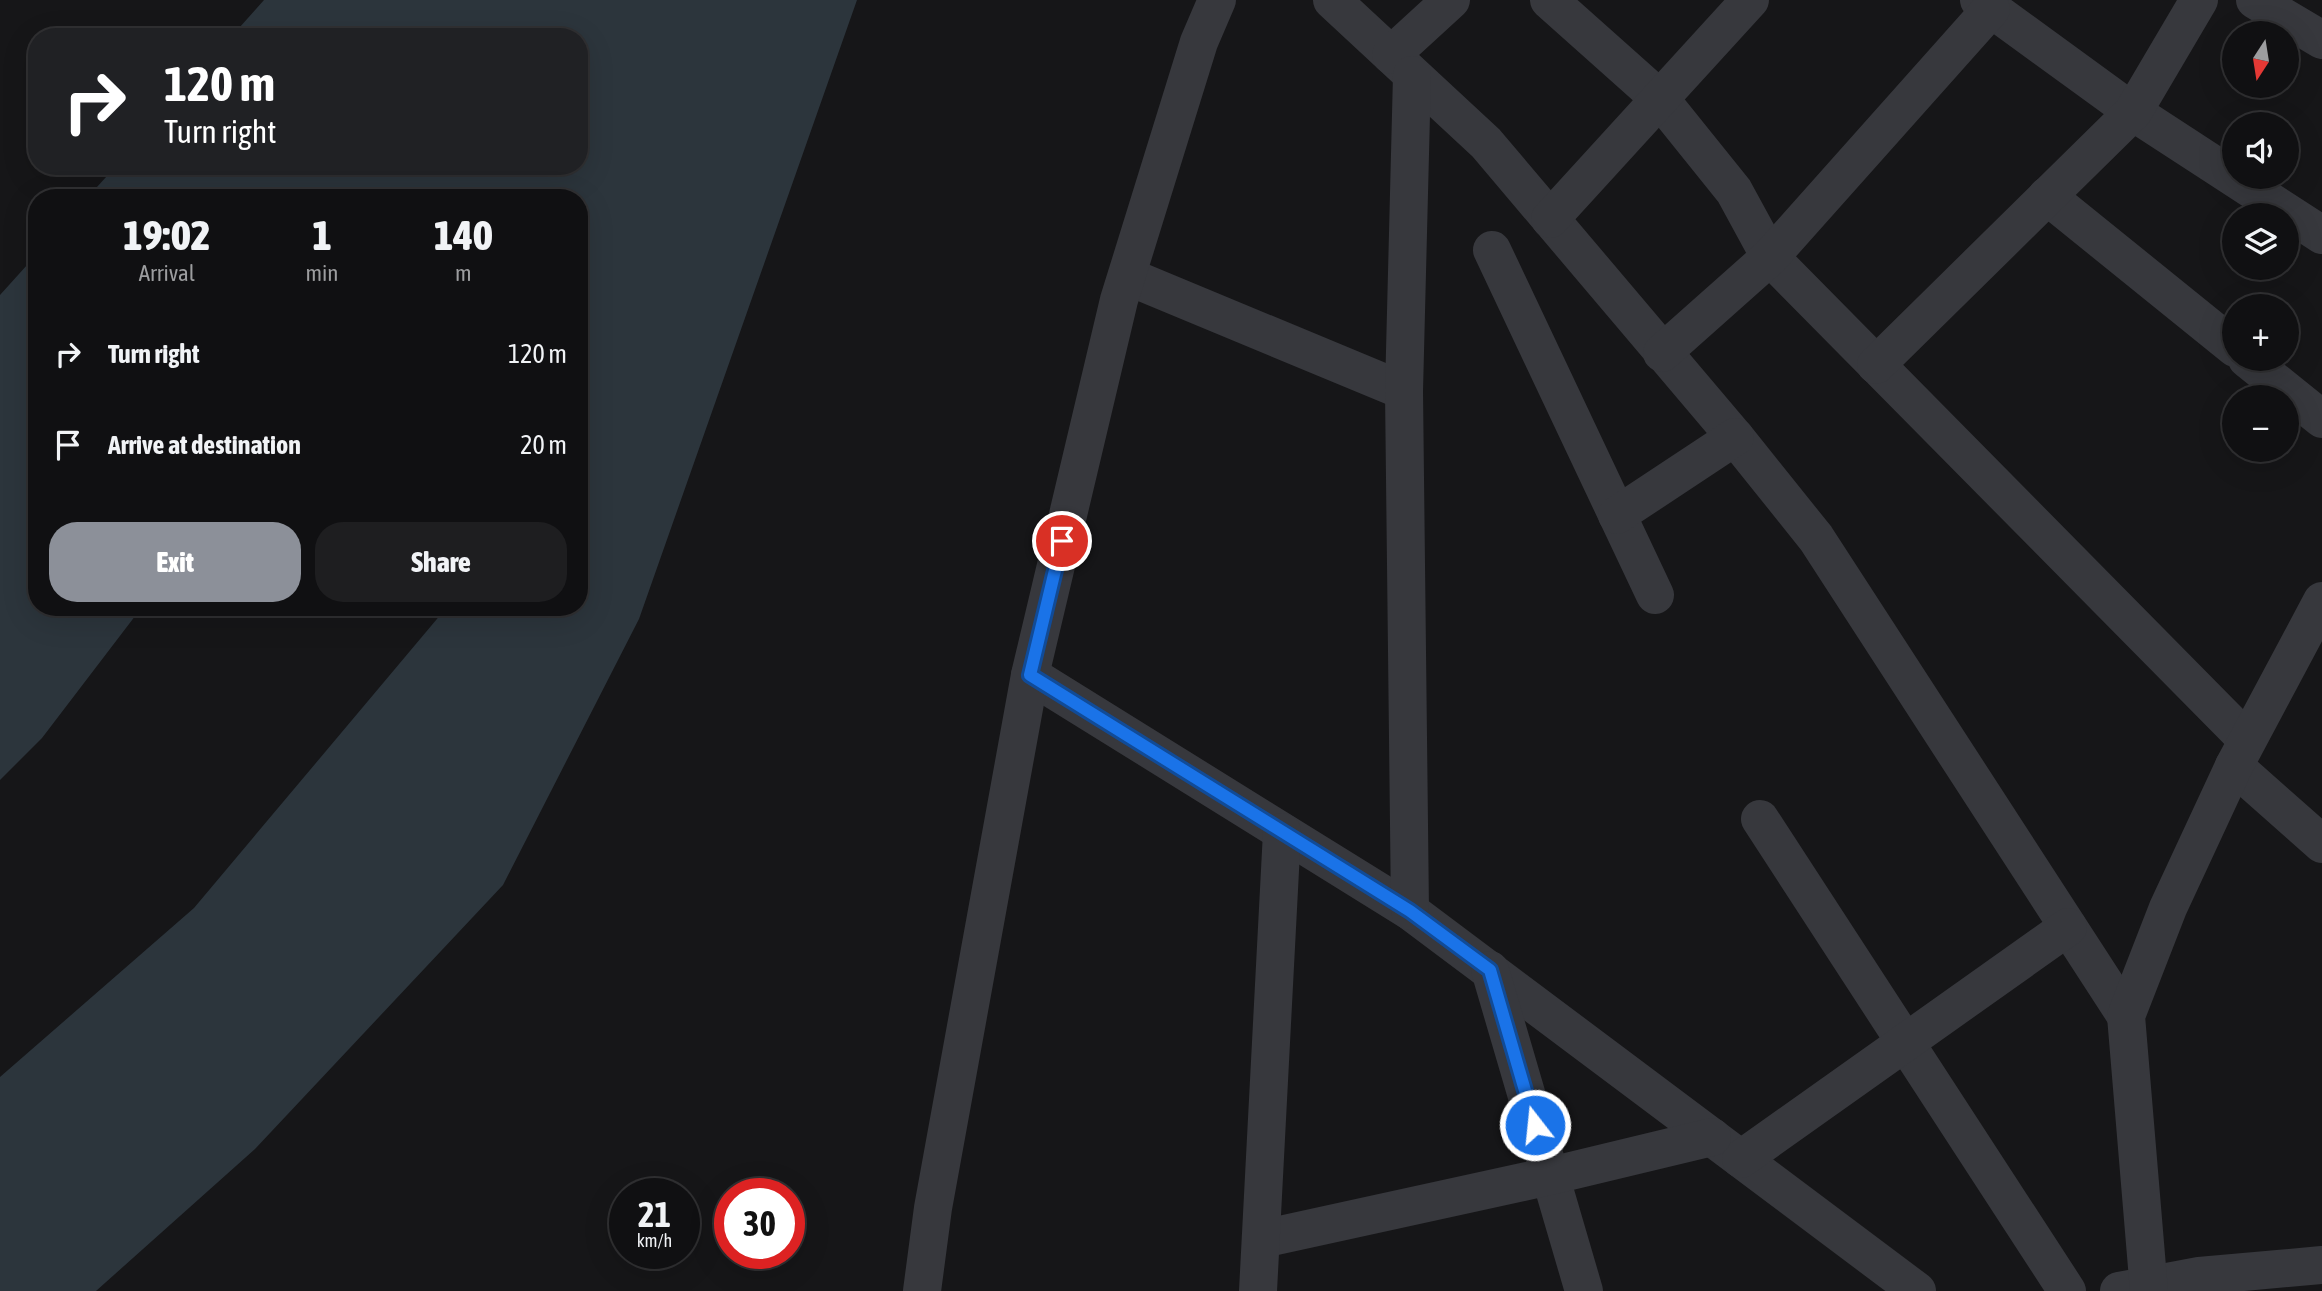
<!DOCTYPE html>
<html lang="en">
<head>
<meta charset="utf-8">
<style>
	body { margin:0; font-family:"Asap Condensed",sans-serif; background:#1e1e20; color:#f1f3f6; height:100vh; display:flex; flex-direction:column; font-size:26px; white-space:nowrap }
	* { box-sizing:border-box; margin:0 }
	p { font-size:23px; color:#9c9d9f }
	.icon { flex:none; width:38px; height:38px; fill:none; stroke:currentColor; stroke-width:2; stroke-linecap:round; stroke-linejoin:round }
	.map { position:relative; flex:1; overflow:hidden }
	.sheet { position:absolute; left:28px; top:189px; width:560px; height:427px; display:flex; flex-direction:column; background:#101012; border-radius:28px; box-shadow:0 7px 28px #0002,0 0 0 2px #303032 }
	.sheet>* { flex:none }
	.top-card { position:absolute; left:28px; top:28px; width:560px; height:147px; border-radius:28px; box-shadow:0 7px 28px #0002,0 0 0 2px #303032; background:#202124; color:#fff; overflow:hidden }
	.needle { width:46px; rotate:192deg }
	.tools { position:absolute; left:2222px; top:21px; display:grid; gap:14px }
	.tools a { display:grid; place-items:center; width:77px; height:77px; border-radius:50%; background:#101012; box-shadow:0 7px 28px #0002,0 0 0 2px #303032; font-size:35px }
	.speed { position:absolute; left:609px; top:1178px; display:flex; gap:14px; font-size:35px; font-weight:700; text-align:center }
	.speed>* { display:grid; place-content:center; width:91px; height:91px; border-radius:50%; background:#101012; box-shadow:0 7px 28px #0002,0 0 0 2px #303032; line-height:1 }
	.speed small { font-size:18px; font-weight:400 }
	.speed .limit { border:10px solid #d22; background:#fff; color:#111 }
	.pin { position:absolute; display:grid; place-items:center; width:60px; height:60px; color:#fff; margin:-30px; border:4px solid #fff; border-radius:50%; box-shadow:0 2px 7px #0007 }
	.me { position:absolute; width:77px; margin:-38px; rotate:344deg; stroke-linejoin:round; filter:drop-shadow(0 0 5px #0008) }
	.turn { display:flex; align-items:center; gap:24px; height:147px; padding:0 21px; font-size:32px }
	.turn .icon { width:91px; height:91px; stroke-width:2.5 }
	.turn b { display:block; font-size:49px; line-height:60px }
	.eta { display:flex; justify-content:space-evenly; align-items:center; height:119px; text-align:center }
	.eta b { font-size:42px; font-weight:800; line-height:49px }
	.cta { display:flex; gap:14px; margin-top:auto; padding:14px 21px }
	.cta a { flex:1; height:80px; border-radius:28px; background:#8c9099; color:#fff; font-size:28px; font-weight:800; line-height:80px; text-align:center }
	.cta a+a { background:#1e1e20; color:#f1f3f6 }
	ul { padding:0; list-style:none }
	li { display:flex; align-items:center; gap:21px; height:91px; padding:0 21px }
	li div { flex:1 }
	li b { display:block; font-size:26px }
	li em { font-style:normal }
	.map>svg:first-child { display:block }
</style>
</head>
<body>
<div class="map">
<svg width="2322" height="1291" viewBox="0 0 2322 1291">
	<rect width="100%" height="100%" fill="#161618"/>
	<g fill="#2c353c">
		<path d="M264 0H857L639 619 503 885 255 1149 96 1291H0V1077L194 908 447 607H579V198H87L116 166H579V37H231Z"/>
		<path d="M37 254V607H142L42 738 0 780V295Z"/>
	</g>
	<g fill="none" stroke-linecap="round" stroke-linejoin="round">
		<g stroke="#37383d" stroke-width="38">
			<path d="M1332 0 1486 143 1735 437 1816 538 2126 1016"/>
			<path d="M1549 0 1660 99 1734 191 1770 257 2247 740"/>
			<path d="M1979 0 2133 112 2322 235"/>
			<path d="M2255 0 2322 40"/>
			<path d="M1391 55 1451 0"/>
			<path d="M2047 196 2235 348"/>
			<path d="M1550 219 1750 0"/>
			<path d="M1492 250 1655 595"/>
			<path d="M1127 276 1404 391"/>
			<path d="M1662 353 1770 257 1991 9"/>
			<path d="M2247 359 2322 419"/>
			<path d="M1876 365 2133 112 2199 0"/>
			<path d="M1617 515 1735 437"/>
			<path d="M1030 675 1410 911 1917 1291"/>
			<path d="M2234 766 2322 844"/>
			<path d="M1760 819 2067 1291"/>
			<path d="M1410 911 1404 391 1412 75"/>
			<path d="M1490 970 1584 1291"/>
			<path d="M1741 1159 2068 927"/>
			<path d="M1262 1239 1550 1176 1712 1137"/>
			<path d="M922 1291 933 1208 1030 675 1119 300 1199 42 1217 0"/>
			<path d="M1258 1291 1282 832"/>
			<path d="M2119 1291 2199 1276 2322 1265"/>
			<path d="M2149 1291 2126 1016 2168 908 2234 766 2322 601"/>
		</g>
	</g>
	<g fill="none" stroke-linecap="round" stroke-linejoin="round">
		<g stroke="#114b97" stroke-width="18">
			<path id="route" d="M1062 541 1030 675 1410 911 1490 970 1535 1125"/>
		</g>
		<use href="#route" stroke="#1a73e8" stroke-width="12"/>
	</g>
</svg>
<div class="tools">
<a><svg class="needle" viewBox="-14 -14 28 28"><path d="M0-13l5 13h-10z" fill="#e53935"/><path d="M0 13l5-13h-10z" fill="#9c9d9f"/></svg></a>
<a><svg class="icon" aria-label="sound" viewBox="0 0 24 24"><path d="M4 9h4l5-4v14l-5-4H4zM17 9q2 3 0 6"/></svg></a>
<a><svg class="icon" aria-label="layers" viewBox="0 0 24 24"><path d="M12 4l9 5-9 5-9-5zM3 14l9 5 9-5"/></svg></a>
<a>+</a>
<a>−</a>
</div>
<div class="speed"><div>21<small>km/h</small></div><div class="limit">30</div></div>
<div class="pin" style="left:1062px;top:541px;background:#d93025"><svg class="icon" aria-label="arrive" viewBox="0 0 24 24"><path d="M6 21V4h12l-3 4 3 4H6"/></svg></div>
<svg class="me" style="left:1535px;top:1125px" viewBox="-20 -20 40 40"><circle r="17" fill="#1a73e8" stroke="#fff" stroke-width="3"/><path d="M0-11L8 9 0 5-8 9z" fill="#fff"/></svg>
<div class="top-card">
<div class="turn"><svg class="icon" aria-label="right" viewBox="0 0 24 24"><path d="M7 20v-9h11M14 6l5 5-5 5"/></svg><div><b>120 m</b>Turn right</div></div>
</div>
<section class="sheet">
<div class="eta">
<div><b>19:02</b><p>Arrival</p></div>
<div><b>1</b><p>min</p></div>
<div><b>140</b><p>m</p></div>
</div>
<ul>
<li><svg class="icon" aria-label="right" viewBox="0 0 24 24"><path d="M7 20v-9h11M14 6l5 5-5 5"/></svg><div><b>Turn right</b></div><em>120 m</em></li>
<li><svg class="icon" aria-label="arrive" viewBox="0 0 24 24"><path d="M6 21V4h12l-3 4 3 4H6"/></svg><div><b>Arrive at destination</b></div><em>20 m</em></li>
</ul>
<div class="cta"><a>Exit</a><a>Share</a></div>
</section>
</div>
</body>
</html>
